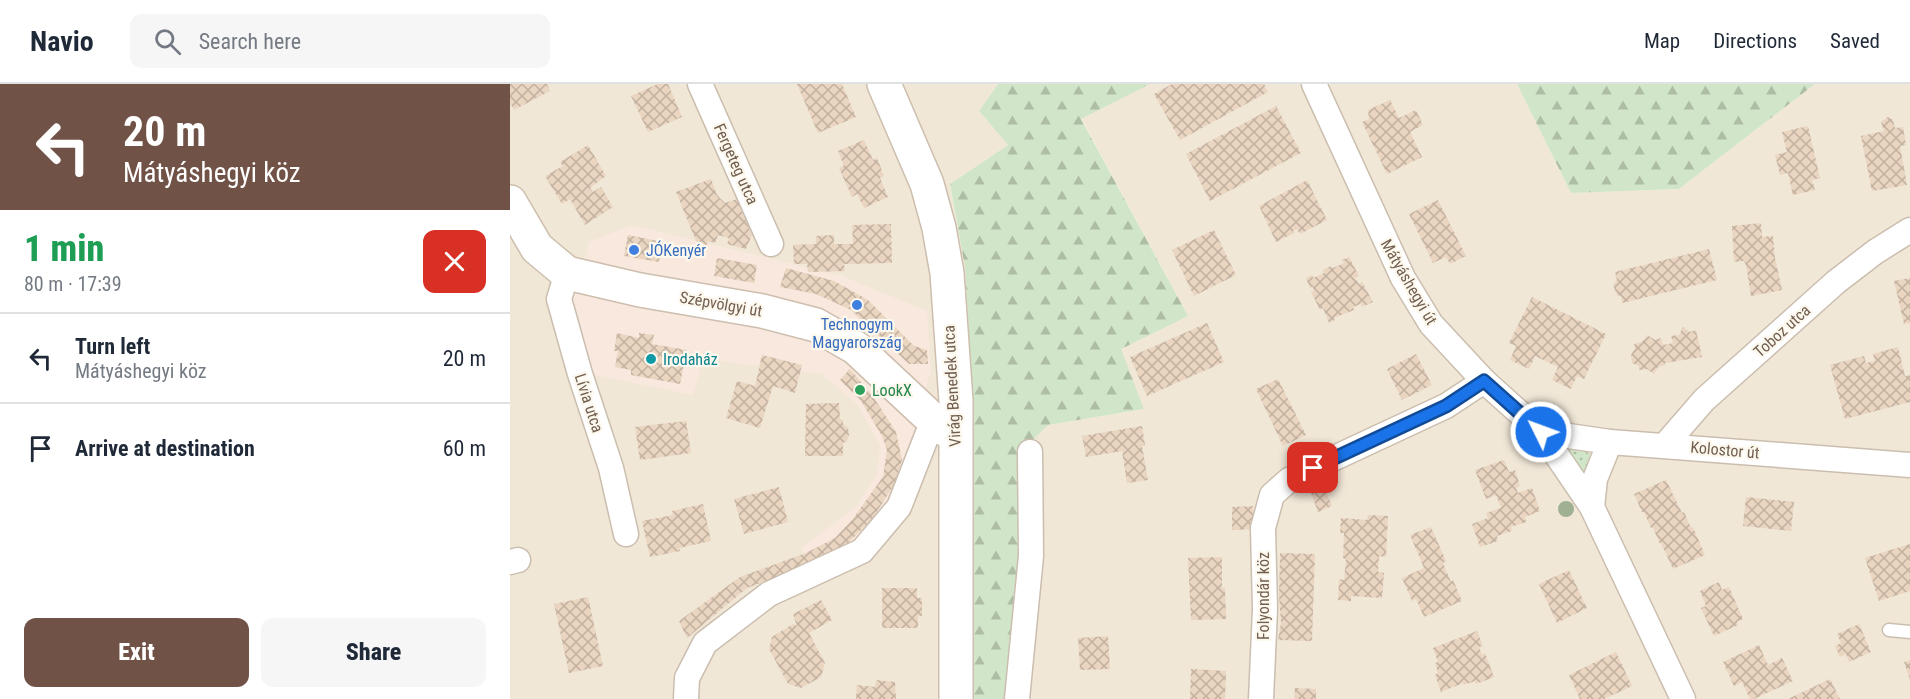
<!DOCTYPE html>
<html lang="en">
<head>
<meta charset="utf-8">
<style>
	body { margin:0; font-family:"Roboto Condensed",sans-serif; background:#f6f6f7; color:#1f2937; height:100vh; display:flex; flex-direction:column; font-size:22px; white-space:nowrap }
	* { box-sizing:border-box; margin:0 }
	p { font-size:20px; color:#747a83 }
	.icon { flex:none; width:33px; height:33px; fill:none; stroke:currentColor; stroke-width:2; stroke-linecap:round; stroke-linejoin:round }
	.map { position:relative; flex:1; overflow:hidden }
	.drawer { display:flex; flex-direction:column; background:#fff; width:510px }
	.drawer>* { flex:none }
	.banner { background:#715247; color:#fff; overflow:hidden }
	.pin { position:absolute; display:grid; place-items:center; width:51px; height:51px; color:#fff; margin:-26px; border-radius:12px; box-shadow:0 3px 9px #0006 }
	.me { position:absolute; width:66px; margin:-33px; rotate:312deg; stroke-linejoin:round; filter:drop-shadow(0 0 4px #0008) }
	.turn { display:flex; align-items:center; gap:21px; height:126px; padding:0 24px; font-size:27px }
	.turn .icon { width:78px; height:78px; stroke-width:2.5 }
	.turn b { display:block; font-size:42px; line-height:51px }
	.round { display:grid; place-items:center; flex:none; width:63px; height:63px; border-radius:12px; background:#f6f6f7 }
	.summary { display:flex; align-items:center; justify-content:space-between; height:102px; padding:0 24px }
	h1 { font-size:36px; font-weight:800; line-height:45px; color:#1e9e55 }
	.cta { display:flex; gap:12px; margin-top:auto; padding:12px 24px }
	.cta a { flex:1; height:69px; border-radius:12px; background:#715247; color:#fff; font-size:24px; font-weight:800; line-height:69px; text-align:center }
	.cta a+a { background:#f6f6f7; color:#1f2937 }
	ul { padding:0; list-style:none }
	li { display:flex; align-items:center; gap:18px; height:90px; padding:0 24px; border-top:2px solid #e0e1e3 }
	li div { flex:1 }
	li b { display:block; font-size:22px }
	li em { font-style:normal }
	header { display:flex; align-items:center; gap:36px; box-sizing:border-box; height:84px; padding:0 30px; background:#fff; border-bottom:2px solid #e0e1e3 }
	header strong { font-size:28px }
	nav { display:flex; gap:33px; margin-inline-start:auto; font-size:21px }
	.search { width:420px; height:54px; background:#f6f6f7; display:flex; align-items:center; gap:15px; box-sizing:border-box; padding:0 21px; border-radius:12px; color:#747a83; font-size:22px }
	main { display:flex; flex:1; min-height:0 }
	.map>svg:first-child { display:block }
</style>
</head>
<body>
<header>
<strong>Navio</strong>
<div class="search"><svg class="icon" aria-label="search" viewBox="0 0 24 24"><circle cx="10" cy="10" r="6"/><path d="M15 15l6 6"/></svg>Search here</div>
<nav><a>Map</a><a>Directions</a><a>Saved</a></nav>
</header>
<main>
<section class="drawer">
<div class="banner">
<div class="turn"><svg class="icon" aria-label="left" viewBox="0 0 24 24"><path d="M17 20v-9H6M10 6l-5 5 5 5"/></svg><div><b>20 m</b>Mátyáshegyi köz</div></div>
</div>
<div class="summary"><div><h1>1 min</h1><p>80 m · 17:39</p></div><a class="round" style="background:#d93025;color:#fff"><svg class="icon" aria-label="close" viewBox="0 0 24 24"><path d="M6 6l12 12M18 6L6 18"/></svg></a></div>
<ul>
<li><svg class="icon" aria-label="left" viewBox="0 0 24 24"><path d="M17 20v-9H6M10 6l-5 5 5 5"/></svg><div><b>Turn left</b><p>Mátyáshegyi köz</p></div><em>20 m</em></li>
<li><svg class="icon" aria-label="arrive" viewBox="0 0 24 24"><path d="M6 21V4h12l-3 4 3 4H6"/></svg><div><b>Arrive at destination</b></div><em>60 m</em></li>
</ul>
<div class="cta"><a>Exit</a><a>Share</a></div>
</section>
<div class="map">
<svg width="1400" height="615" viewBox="0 0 1400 615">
	<defs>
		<pattern id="grass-dots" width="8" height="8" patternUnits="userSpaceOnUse" patternTransform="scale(1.5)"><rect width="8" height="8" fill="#d1e6c8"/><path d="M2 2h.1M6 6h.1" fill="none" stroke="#aebea5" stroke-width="1.8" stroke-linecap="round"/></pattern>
		<pattern id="forest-firs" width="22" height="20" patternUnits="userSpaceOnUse" patternTransform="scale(1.5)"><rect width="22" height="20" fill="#d1e6c8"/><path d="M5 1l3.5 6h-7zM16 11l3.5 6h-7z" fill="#aebea5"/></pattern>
		<pattern id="building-cross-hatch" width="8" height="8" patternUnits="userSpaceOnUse" patternTransform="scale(1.5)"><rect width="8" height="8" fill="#ead5c1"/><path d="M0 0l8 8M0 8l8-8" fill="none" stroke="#c2b09f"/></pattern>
	</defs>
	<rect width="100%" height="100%" fill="#faf5e8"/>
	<g fill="#f1e7d7">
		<path d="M0 0H488L469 27 498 61 440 100 455 183 462 302 459 615H0Z"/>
		<path d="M640 0H1007L1061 109 1169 105 1305 0H1400V615H498L515 364 538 341 634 325 610 265 678 232 571 34Z"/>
	</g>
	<path fill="#f9e8dd" d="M122 141 332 192 417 227 421 287 384 417 352 460 300 487 291 464 347 422 367 390 370 361 347 320 312 290 193 275 183 311 84 291 61 216 79 158Z"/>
	<path fill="url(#grass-dots)" d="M1052 365 1075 367 1081 371C1081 380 1079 384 1072 389Z"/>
	<g fill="url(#forest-firs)">
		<path d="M488 0H640L571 35 678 232 611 265 634 325 538 341 515 364 508 530 498 615H459L462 302 455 183 440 100 498 61 469 27Z"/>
		<path d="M1007 0H1305L1169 105 1061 109Z"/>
	</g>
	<g fill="url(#building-cross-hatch)">
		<path d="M0 0H37L40 7 4 26 0 19Z"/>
		<path d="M148 0H158L172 33 138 48 121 12Z"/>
		<path d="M287 0H332L346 33 308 49Z"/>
		<path d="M662 0H754L758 8 670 56 644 10Z"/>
		<path d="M880 16 889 34 906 26 913 41 900 48 912 73 877 90 852 38 859 35 858 26Z"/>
		<path d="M766 22 791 69 700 117 676 70Z"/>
		<path d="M1378 33 1383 36 1385 44 1393 43 1396 61 1390 62 1397 101 1362 107 1351 52 1374 47 1371 38Z"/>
		<path d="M1298 42 1310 94 1302 96 1305 106 1283 111 1278 89 1270 91 1265 71 1277 68 1272 48Z"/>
		<path d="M354 56 363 76 367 74 374 92 370 94 378 113 354 124 347 110 342 113 329 84 334 82 328 67Z"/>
		<path d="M78 61 96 92 80 104 83 108 91 103 103 123 75 141 60 115 52 120 35 92 53 82 50 78Z"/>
		<path d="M201 95 207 111 215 119 227 115 242 151 236 165 217 160 219 154 208 151 205 159 198 157 197 162 186 157 166 108Z"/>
		<path d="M797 96 817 136 790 150 787 145 783 147 784 149 766 158 749 122Z"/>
		<path d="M928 116 956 172 940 180 936 173 923 179 899 130Z"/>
		<path d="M1251 139 1252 153 1263 152 1265 174 1272 206 1241 212 1236 181 1234 177 1224 178 1222 142Z"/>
		<path d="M381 140 382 179 334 180 335 187 298 188 297 180H284L283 161 306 160V152L324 151V160H343L342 141Z"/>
		<path d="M704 146 726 191 684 212 662 166Z"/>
		<path d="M118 151 153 158 149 178 114 172Z"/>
		<path d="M1199 165 1207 196 1112 219 1111 212 1107 211 1103 201 1107 196 1105 188Z"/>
		<path d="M839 173 849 192 845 194 849 200 852 198 863 218 852 223 851 220 843 223 844 226 824 234 825 236 819 239 813 224 810 226 801 208 804 207 803 203 800 204 796 194 802 191 803 194 814 189 813 186 821 182 823 184 834 179 832 176Z"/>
		<path d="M207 174 247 181 244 199 204 192Z"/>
		<path d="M276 184 324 197 358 216 404 262 417 266 418 280H399L341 226 306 210 270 203Z"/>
		<path d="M1400 194V239L1394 240 1384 197Z"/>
		<path d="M1022 213 1096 250 1074 295 1067 292 1061 305 1042 296 1048 283 1025 272 1019 285 1000 276 1006 262 999 259Z"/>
		<path d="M697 239 714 278 637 312 620 273Z"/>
		<path d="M1173 243 1180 248 1186 246 1192 273 1155 279V281L1148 283 1144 290 1137 285 1129 286V282L1122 279 1121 271 1125 264 1124 260 1132 258 1137 251 1145 256 1151 254 1153 261 1163 259 1161 252 1169 251Z"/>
		<path d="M107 249 129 254V249L144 251 142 260 177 266 170 300 121 291V286L105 283 108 267H104Z"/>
		<path d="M1388 263 1395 292 1400 291V318L1335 335 1320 281 1354 272 1356 279 1365 277 1363 270Z"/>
		<path d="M906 270 922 301 892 316 877 285Z"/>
		<path d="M252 271 292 281 285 309 263 302 250 344 216 334 227 297 245 302Z"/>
		<path d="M340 285 362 311 386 348 392 376 384 401 362 435 335 462 301 480 237 504 177 554 169 537 230 493 296 469 325 454 342 436 373 393 377 366 372 352 351 317 330 296Z"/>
		<path d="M768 295 796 351 773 362 746 305Z"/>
		<path d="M329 319 330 335 333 336V340L338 344 339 351 337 357 333 359V372H295L296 320Z"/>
		<path d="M176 337 181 369 130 376 125 343Z"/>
		<path d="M632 342 635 361 632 362 638 396 617 399 612 367 576 373 572 352Z"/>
		<path d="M994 376 999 388 1005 386 1010 402 1006 404 1008 409 1022 404 1030 427 1015 433 1016 438 1001 443 1002 447 987 452 988 457 970 463 962 440 978 434 976 429 991 424 986 411 976 415 965 386Z"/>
		<path d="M1156 396 1172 429 1174 428 1181 444 1183 443 1195 471 1163 485 1151 459 1150 460 1143 444H1141L1134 428H1132L1124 410Z"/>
		<path d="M813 401 822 422 808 428 800 406Z"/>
		<path d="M269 403 278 438 234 450 224 415Z"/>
		<path d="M1236 413 1284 418 1281 447 1233 442Z"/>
		<path d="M193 420 201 457 169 464 170 467 140 473 132 437 163 431 162 427Z"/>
		<path d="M743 422 744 445 722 446V423Z"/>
		<path d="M858 431 878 432 876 473 869 472 868 488 874 489 872 514 841 512V517L828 516 829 495 834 496 836 475 833 474 834 449H830L831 434 857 436Z"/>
		<path d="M921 443 936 477 933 479 941 498 943 496 952 517 914 533 906 515 902 517 892 494 914 484 900 451Z"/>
		<path d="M1400 460V507L1369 517 1355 474Z"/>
		<path d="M770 469 805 470 802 557 768 556 771 539 769 512Z"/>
		<path d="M712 473V504H715L716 535 681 536 678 474Z"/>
		<path d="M1059 486 1077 524 1047 539 1029 500Z"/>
		<path d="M1209 498 1212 506 1219 503 1233 535 1227 538 1228 541 1204 552 1191 524 1196 522 1190 507Z"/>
		<path d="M372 504H407V514H412V532H408V544H372Z"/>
		<path d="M78 513 93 582 59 589 44 520Z"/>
		<path d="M311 516 322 536 299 549 315 579 311 593 291 604 278 600 259 565 262 553 283 540 287 542 283 530Z"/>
		<path d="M1349 540 1361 568 1339 578 1336 570 1330 573 1325 562 1331 559 1327 550Z"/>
		<path d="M967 547 973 562 969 563 972 571 975 569 984 593 966 600 965 597 954 601 953 599 931 608 925 591 928 589 925 579 928 578 923 564Z"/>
		<path d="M598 552 600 585 570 586 568 554Z"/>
		<path d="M1249 561 1258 581 1272 574 1283 597 1244 615H1240L1232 598 1224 602 1213 578Z"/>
		<path d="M1106 568 1122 602 1094 615H1070L1059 591Z"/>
		<path d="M1400 576V596L1394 578Z"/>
		<path d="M681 585 716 587 715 615H680Z"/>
		<path d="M1320 595 1330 615H1278Z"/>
		<path d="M366 596 385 598 386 615H346L347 601 365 603Z"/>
		<path d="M785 604 806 605V615H784Z"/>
	</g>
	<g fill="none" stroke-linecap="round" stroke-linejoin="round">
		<g stroke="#cbbeaf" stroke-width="15">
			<path id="lane" d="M1379 546 1400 548"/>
		</g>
		<g stroke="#cbbeaf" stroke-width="27">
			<g id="street">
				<path d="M190 0 261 160"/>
				<path d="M804 0 893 194 921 240 974 297 1031 348 1082 423 1173 615"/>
				<path d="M57 189 49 215 70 290 101 384 116 450"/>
				<path d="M1031 348 1100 358 1400 381"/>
				<path d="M1155 361 1194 316 1326 198 1365 168 1400 146"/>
				<path d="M1082 423 1085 395 1100 358"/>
				<path d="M0 478 8 476"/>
				<path d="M176 615 177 594 195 559 259 510 352 467 389 423 423 336"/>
				<path d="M507 615 521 472 520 368"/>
				<path d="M751 615 755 525 753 444 762 411 779 396 803 384 936 322 974 297"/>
			</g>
		</g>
		<g stroke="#cdbead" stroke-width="36">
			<g id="secondary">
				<path d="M374 0 417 100 429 144 437 189 446 317V615"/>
				<path d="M0 118 27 164 57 189 130 206 252 227 306 241 346 264 423 336 434 345 445 348"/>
			</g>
		</g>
		<use href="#lane" stroke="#fff" stroke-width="12"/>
		<use href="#street" stroke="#fff" stroke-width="24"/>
		<use href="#secondary" stroke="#fff" stroke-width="33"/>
	</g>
	<circle fill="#9fb192" cx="1056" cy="425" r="8"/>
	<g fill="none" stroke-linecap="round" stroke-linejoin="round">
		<g stroke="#114b97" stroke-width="15">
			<path id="route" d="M803 384 936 322 974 297 1031 348"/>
		</g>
		<use href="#route" stroke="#1a73e8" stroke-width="10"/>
	</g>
	<g fill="#3f7fe0" stroke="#fdf8ee" stroke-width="2">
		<circle cx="124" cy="166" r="6"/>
		<circle cx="347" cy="221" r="6"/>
	</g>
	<circle fill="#0f9aa8" stroke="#fdf8ee" stroke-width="2" cx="141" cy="275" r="6"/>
	<circle fill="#2e9e5b" stroke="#fdf8ee" stroke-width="2" cx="350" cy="306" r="6"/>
	<g text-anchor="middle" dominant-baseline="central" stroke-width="4.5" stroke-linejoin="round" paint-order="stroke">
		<g font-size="16" fill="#715e4f" stroke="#fdf8ee">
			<text transform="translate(226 80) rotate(66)">Fergeteg utca</text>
			<text transform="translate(899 198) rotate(60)">Mátyáshegyi út</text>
			<text transform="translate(211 220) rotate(10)">Szépvölgyi út</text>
			<text transform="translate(1272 247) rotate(-42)">Toboz utca</text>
			<text transform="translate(442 302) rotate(-93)">Virág Benedek utca</text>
			<text transform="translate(79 319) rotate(72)">Lívia utca</text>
			<text transform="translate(1215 366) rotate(5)">Kolostor út</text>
			<text transform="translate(753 512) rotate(-90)">Folyondár köz</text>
		</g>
		<g font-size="16" fill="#366cbe" stroke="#fdf8ee" text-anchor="start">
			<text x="136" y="166">JÓKenyér</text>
			<text x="347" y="240" text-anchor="middle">Technogym<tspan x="347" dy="18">Magyarország</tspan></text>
		</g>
		<g font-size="16" fill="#0d838f" stroke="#fdf8ee" text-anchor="start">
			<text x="153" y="275">Irodaház</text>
		</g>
		<g font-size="16" fill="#27864d" stroke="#fdf8ee" text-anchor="start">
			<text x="362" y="306">LookX</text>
		</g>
	</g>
</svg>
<div class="pin" style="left:803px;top:384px;background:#d93025"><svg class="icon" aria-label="arrive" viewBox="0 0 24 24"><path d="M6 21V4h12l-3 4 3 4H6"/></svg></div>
<svg class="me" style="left:1031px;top:348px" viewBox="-20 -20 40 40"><circle r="17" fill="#1a73e8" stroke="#fff" stroke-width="3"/><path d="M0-11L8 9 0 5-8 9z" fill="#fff"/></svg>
</div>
</main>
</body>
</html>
